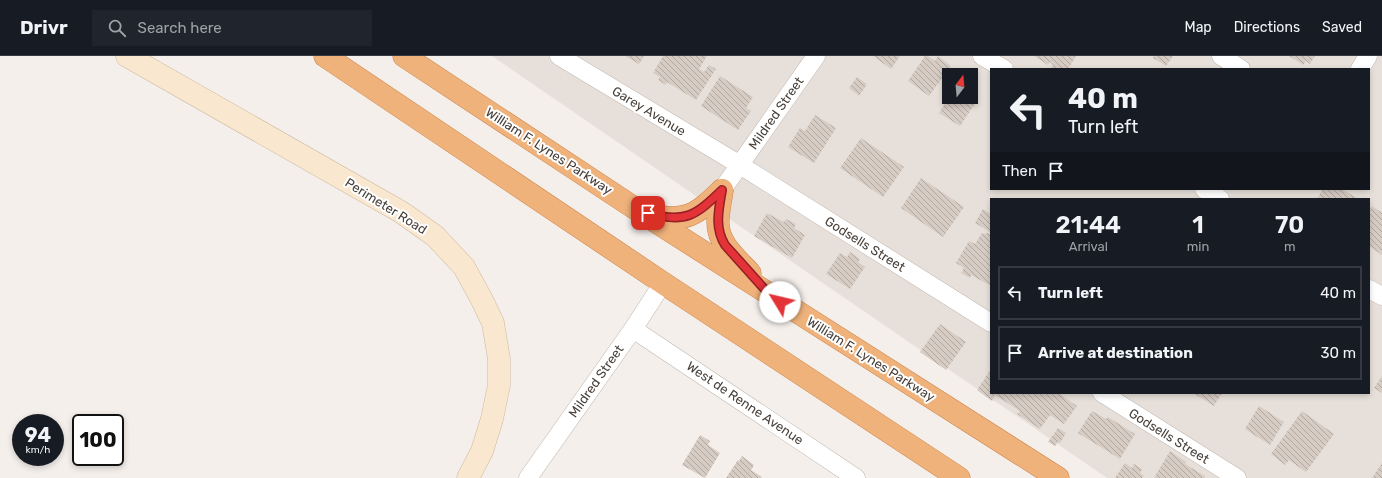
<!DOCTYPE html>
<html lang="en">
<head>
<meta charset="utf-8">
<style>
	body { margin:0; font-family:Rubik,sans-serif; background:#20242c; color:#f1f3f6; height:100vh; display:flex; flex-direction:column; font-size:15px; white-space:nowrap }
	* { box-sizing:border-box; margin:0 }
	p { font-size:13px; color:#9ea1a6 }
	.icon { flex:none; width:22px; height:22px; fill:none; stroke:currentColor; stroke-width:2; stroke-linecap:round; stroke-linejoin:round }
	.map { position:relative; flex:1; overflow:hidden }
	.sheet { position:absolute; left:990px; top:142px; width:380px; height:196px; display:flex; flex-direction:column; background:#171b24; border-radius:0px; box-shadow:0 2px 6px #0003 }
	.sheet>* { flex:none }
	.hud { position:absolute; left:990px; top:12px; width:380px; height:122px; border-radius:0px; box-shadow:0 2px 6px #0003; background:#171b24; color:#f1f3f6; overflow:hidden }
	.needle { width:26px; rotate:16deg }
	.tools { position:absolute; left:942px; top:12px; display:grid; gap:8px }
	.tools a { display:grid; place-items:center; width:36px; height:36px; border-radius:0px; background:#171b24; box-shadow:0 2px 6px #0003; font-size:20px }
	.speed { position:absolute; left:12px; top:358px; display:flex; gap:8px; font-size:20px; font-weight:700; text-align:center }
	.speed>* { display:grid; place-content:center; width:52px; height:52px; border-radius:50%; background:#171b24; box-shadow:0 2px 6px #0003; line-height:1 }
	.speed small { font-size:10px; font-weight:400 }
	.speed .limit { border:2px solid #111; border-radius:6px; background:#fff; color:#111 }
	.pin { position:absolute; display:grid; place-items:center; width:34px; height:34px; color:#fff; margin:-17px; border-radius:8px; box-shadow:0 2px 6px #0006 }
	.me { position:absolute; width:44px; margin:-22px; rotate:306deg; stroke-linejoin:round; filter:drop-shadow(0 0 3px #0008) }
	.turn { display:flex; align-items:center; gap:14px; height:84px; padding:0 12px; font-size:18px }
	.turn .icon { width:52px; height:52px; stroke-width:2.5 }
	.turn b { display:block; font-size:28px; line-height:34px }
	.then { display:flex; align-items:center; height:38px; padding:0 12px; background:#0003; gap:8px; font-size:15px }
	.eta { display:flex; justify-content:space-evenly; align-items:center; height:68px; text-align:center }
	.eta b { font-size:24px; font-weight:600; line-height:28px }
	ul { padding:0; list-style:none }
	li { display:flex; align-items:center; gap:12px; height:54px; margin:0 8px 6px; padding:0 4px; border:2px solid #363941; border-radius:0px }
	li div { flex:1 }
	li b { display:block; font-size:15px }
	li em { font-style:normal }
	header { display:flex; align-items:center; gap:24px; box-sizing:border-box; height:56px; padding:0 20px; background:#171b24; border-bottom:1px solid #363941 }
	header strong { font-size:19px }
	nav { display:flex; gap:22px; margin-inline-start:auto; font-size:14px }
	.search { width:280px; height:36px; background:#20242c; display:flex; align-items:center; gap:10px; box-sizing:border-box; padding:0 14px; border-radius:0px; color:#9ea1a6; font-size:15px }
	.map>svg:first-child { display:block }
</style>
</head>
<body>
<header>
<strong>Drivr</strong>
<div class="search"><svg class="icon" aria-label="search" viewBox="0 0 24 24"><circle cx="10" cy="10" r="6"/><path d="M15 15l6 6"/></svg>Search here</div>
<nav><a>Map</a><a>Directions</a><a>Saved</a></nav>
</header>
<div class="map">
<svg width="1382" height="422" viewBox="0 0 1382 422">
	<defs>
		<pattern id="building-back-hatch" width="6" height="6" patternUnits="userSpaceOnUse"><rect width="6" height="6" fill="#d7ccc4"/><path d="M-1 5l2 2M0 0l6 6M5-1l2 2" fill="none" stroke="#b0a7a0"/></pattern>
	</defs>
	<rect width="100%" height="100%" fill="#f4efeb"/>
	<path fill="#e7e0da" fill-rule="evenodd" d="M492 0H1382V422H1107ZM991 13H1369V133H991ZM949 19H971V41H949ZM991 143H1369V337H991Z"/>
	<g fill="url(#building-back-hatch)">
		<path d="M625 0H644L639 8Z"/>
		<path d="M663 0H707L699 13 704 16 709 9 716 13 696 44 667 26 666 29 658 24 660 21 653 17Z"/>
		<path d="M873 0H900L891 13Z"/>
		<path d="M925 0H928L935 5 938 0 951 10 929 40 908 25Z"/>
		<path d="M1034 0H1076L1068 13H1050L1053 9 1050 6 1048 9Z"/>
		<path d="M1154 0H1173L1166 10 1153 2Z"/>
		<path d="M1289 0H1315L1310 8 1306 5 1303 9Z"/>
		<path d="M720 20 753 41 746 52 751 55 738 74 701 50Z"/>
		<path d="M857 21 867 28 859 40 849 32Z"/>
		<path d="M971 39 978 43 960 70 939 57 949 41H971Z"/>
		<path d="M815 59 836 72 814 107 788 91 800 72 805 75Z"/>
		<path d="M861 82 904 111 883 141 840 112Z"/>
		<path d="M921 122 964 151 943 181 901 152Z"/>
		<path d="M1323 133H1342L1358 143H1317Z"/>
		<path d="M1372 150 1382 157V199L1369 190V155Z"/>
		<path d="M983 153 991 158 990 176 975 167Z"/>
		<path d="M767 157 784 166 786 163 796 168 794 172 805 179 792 202 754 180Z"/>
		<path d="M982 177 985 178 987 177 991 179V230L971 219 970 222 961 217 964 212 956 207 969 185 975 188Z"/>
		<path d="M850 196 860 203 858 206 865 211 850 233 826 218 840 197 847 201Z"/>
		<path d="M940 268 966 286 946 314 920 296Z"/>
		<path d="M991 313V337H1062L1061 339 1077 350 1064 368 1050 359 1040 373 1017 358 1020 355 995 339 992 345 977 334Z"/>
		<path d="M1382 320V337L1374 332Z"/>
		<path d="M1193 337H1222L1214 350Z"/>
		<path d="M1259 350 1284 366 1270 389 1245 373Z"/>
		<path d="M1092 355 1106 363 1108 361 1135 378 1120 403 1078 377Z"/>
		<path d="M1302 355 1334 378 1306 416 1289 404 1285 409 1271 398Z"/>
		<path d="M1058 372 1066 377 1060 387 1058 386 1055 390 1048 386Z"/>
		<path d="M700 379 710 385 708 389 720 397 705 422 682 409Z"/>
		<path d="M1170 395 1186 406 1185 408 1205 420 1204 422H1154Z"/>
		<path d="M742 400 754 409 751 414 762 421 761 422H726L738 404 739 405Z"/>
		<path d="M1125 407 1132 412 1134 408 1142 413 1140 417 1144 420 1142 422H1115Z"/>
		<path d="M1382 407V422H1372Z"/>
	</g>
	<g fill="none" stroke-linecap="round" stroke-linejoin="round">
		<g stroke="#c1b8b1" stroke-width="19">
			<g id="street">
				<path d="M559 0 740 109 991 267"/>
				<path d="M982 0 1004 13"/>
				<path d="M1221 0 1241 13"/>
				<path d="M1360 13 1368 0"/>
				<path d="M1204 133 1220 143"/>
				<path d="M722 134 816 0"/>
				<path d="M1369 233 1382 240"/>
				<path d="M633 273 856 422"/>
				<path d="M1102 337 1237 422"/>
				<path d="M528 422 633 273 663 227"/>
			</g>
		</g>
		<g stroke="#ceb99f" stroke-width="23">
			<path id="secondary" d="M127 0 401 156 435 180 464 211 482 244 493 267 499 303V329L492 363 482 395 468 422"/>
		</g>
		<g stroke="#ce854b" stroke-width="23">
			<g id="highway">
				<path d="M325 0 663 227 959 422"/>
				<path d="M404 0 639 155 1058 422"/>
				<path d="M722 134C721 144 718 155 718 165 717 187 736 202 750 217"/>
				<path d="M649 158C686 168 697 158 722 134"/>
			</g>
		</g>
		<use href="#street" stroke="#fff" stroke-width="18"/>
		<use href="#secondary" stroke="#f9e7cf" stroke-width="22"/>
		<use href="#highway" stroke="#efb27b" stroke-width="22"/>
	</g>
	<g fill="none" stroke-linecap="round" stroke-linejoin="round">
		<g stroke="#942025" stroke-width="10">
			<path id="route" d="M648 157C686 168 696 159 722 134 719 153 714 171 725 189L768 237 780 246"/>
		</g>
		<use href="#route" stroke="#e43239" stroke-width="7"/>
	</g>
	<g text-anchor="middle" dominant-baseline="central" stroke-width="4" stroke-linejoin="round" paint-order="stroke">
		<g font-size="13" fill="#473f39" stroke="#fff">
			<text transform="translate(649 55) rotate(31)">Garey Avenue</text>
			<text transform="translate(776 57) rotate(-55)">Mildred Street</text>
			<text transform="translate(549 95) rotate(33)">William F. Lynes Parkway</text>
			<text transform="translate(386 150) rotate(32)">Perimeter Road</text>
			<text transform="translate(865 188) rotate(32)">Godsells Street</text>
			<text transform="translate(871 303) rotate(32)">William F. Lynes Parkway</text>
			<text transform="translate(596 325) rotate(-55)">Mildred Street</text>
			<text transform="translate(745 347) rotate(34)">West de Renne Avenue</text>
			<text transform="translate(1169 380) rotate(32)">Godsells Street</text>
		</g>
	</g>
</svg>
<div class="tools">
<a><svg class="needle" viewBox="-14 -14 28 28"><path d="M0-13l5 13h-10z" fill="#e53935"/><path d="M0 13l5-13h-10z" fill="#9ea1a6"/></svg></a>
</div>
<div class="speed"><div>94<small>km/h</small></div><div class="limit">100</div></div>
<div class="pin" style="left:648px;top:157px;background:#d93025"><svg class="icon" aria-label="arrive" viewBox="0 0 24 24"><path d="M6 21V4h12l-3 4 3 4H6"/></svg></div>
<svg class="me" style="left:780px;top:246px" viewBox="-20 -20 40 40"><circle r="19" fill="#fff"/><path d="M0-13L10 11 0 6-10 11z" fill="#e43239"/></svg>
<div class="hud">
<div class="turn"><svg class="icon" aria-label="left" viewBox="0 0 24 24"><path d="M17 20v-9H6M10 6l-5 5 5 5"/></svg><div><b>40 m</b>Turn left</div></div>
<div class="then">Then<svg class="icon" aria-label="arrive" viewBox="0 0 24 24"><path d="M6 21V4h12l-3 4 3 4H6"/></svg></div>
</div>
<section class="sheet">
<div class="eta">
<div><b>21:44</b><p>Arrival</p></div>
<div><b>1</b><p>min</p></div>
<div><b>70</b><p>m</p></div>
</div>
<ul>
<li><svg class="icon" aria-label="left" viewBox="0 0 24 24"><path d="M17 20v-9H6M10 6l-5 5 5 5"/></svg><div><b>Turn left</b></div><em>40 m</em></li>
<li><svg class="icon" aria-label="arrive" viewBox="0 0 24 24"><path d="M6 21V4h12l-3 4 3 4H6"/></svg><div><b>Arrive at destination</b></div><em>30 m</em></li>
</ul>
</section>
</div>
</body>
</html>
